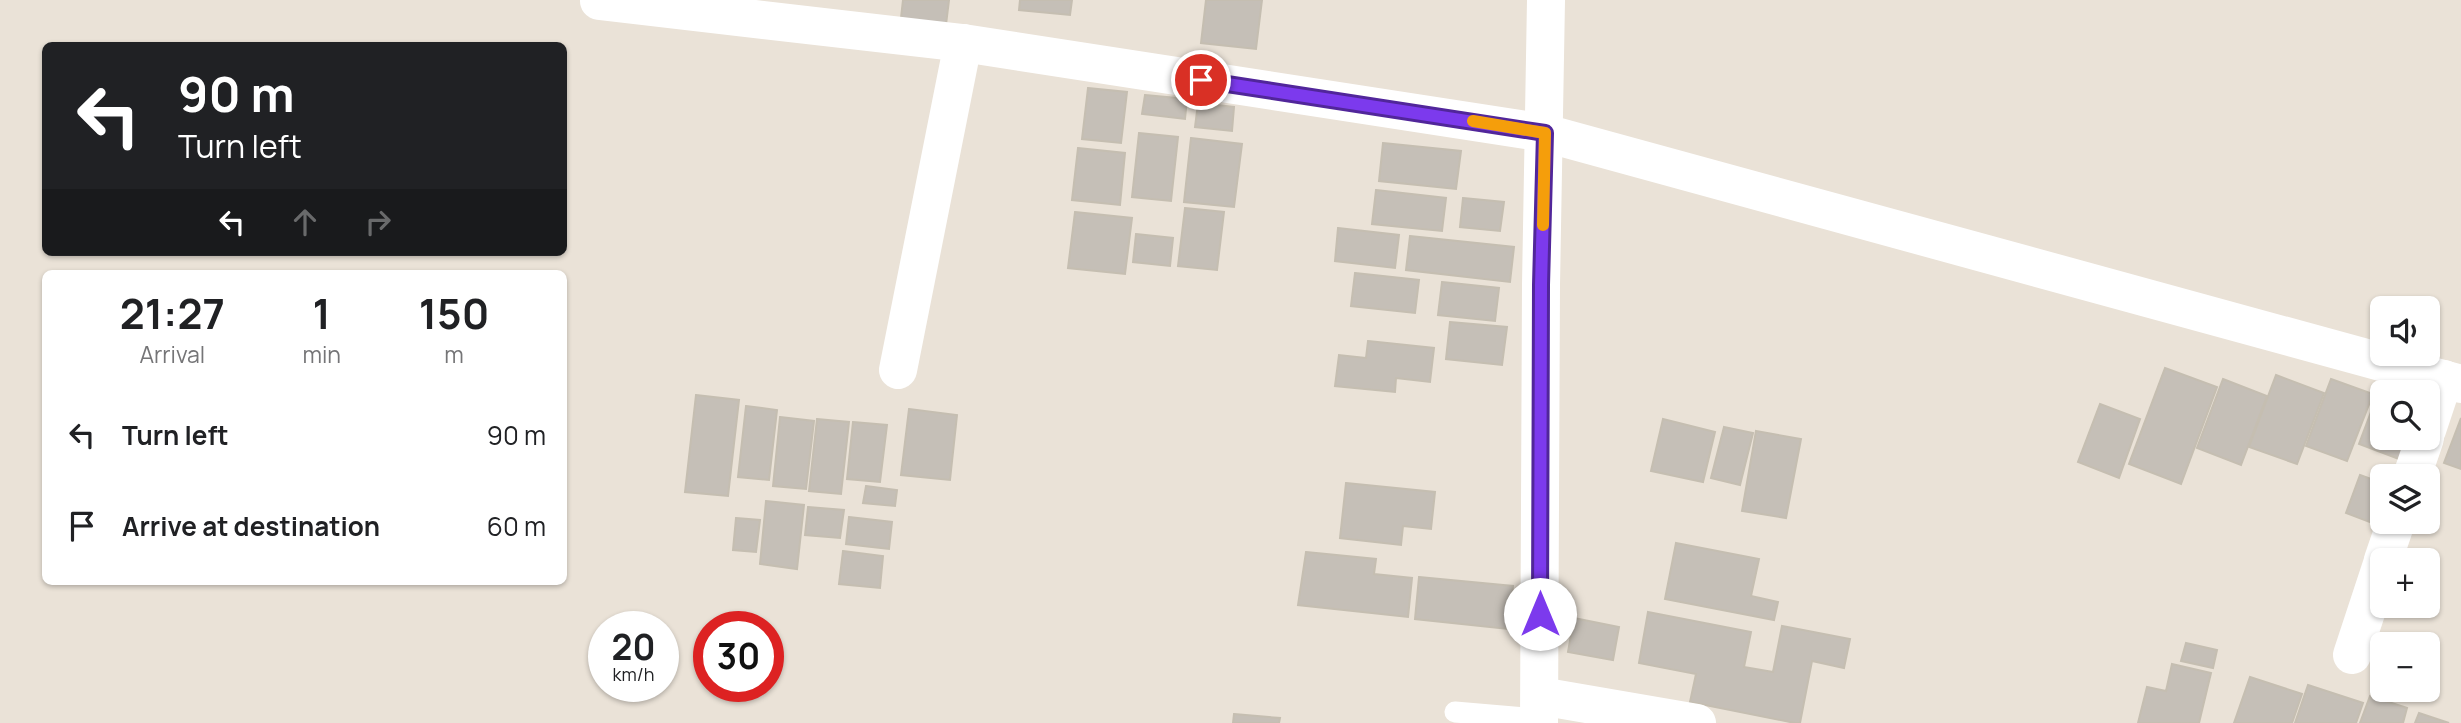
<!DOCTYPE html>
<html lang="en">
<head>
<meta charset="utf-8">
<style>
	body { margin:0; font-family:Manrope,sans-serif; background:#f2f2f2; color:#202124; height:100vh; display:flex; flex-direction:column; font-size:26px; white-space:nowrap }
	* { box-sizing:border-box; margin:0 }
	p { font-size:23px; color:#757577 }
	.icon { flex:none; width:38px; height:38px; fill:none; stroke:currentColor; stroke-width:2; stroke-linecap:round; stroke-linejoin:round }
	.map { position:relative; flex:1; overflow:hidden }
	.panel { position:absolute; left:42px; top:270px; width:525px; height:315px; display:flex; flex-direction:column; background:#fff; border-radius:10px; box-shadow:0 2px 5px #0004 }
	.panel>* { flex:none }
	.hud { position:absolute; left:42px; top:42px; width:525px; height:214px; border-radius:10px; box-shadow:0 2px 5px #0004; background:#202124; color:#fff; overflow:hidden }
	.controls { position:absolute; left:2370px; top:296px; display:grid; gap:14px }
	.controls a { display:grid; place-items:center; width:70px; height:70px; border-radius:10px; background:#fff; box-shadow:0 2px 5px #0004; font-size:35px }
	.speed { position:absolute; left:588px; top:611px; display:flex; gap:14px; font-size:35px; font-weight:700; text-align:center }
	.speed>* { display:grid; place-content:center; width:91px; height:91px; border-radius:50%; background:#fff; box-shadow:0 2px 5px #0004; line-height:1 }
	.speed small { font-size:18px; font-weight:400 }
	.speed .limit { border:10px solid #d22; background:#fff; color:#111 }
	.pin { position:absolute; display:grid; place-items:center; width:60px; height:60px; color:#fff; margin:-30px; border:4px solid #fff; border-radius:50%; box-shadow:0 2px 7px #0007 }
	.me { position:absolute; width:77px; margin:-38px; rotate:0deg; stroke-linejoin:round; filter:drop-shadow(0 0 5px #0008) }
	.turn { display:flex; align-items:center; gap:24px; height:147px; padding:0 21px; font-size:32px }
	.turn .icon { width:91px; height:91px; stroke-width:2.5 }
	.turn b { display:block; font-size:49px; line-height:60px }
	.lanes { display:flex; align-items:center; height:66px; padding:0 21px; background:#0003; justify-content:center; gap:35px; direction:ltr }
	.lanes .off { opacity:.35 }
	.eta { display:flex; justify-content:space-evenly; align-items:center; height:119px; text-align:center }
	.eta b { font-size:42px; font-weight:700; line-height:49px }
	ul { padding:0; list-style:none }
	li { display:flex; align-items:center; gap:21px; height:91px; padding:0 21px }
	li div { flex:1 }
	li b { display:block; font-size:26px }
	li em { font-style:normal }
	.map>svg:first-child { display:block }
</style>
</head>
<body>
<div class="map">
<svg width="2461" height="723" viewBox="0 0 2461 723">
	<rect width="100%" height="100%" fill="#eae2d7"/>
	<g fill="#c5bfb7" stroke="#c5beb1" stroke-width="2">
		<path d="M903 0H949L945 33 900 27Z"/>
		<path d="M1020 0H1072L1070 15 1019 10Z"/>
		<path d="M1206 0H1262L1256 49 1201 43Z"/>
		<path d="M1088 88 1127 92 1121 143 1082 139Z"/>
		<path d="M1145 95 1187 99 1185 119 1142 114Z"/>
		<path d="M1198 103 1234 107 1232 131 1195 127Z"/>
		<path d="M1139 133 1178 137 1171 201 1132 197Z"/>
		<path d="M1191 138 1242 144 1234 207 1184 202Z"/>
		<path d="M1383 143 1461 151 1456 189 1379 181Z"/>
		<path d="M1078 148 1125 153 1120 205 1072 200Z"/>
		<path d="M1376 190 1446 198 1442 231 1372 224Z"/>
		<path d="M1463 198 1504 202 1500 231 1460 227Z"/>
		<path d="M1185 208 1224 212 1217 270 1178 266Z"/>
		<path d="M1075 212 1132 218 1125 274 1068 268Z"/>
		<path d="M1338 228 1399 235 1395 268 1335 261Z"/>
		<path d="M1136 234 1173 238 1170 266 1133 262Z"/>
		<path d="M1410 236 1514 247 1510 282 1406 270Z"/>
		<path d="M1355 273 1419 280 1415 313 1351 306Z"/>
		<path d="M1442 282 1499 288 1495 321 1438 315Z"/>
		<path d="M1450 322 1507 327 1502 365 1446 359Z"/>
		<path d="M1368 341 1434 348 1430 382 1396 378 1395 392 1335 386 1339 355 1366 358Z"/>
		<path d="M2165 368 2217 387 2181 484 2129 464Z"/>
		<path d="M2276 375 2324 393 2297 464 2249 447Z"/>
		<path d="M2223 379 2267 396 2241 465 2197 448Z"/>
		<path d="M2331 379 2373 394 2347 461 2306 446Z"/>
		<path d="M2380 388 2391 392H2382V438H2413L2404 461 2359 444Z"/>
		<path d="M696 395 739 400 728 496 685 492Z"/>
		<path d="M2100 404 2140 419 2119 478 2078 462Z"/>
		<path d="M746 406 777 410 769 480 738 477Z"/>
		<path d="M909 409 957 415 950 480 901 475Z"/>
		<path d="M780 417 814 421 806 489 773 486Z"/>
		<path d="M2461 418V469L2444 463Z"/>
		<path d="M817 419 849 422 841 494 809 491Z"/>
		<path d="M1663 419 1715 432 1703 482 1651 471Z"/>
		<path d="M853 422 887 425 880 482 847 479Z"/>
		<path d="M1724 427 1753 433 1740 485 1711 478Z"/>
		<path d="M1756 431 1801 439 1786 518 1742 511Z"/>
		<path d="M2360 475 2382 483 2383 527 2346 513Z"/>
		<path d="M1346 483 1435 492 1431 529 1403 526 1401 545 1340 538Z"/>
		<path d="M866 486 897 490 895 506 863 503Z"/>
		<path d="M766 501 804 505 797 569 760 564Z"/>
		<path d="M808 507 844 510 840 538 805 535Z"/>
		<path d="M849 517 892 522 889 549 846 544Z"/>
		<path d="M736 518 760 520 756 552 733 550Z"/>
		<path d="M1676 543 1759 559 1751 596 1778 602 1774 620 1665 599Z"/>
		<path d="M843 551 883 556 880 588 839 584Z"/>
		<path d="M1306 552 1376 559 1374 574 1412 578 1408 617 1298 605Z"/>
		<path d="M1419 577 1513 586 1508 629 1415 619Z"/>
		<path d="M1648 612 1751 632 1744 667 1773 672 1782 626 1850 639 1844 668 1812 661 1800 723H1795L1690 702 1696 674 1639 663Z"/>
		<path d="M1574 618 1619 627 1613 660 1568 652Z"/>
		<path d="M2186 643 2217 650 2213 668 2181 661Z"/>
		<path d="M2172 664 2211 673 2199 723H2138L2147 687 2166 691Z"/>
		<path d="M2250 677 2302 694 2292 723H2234Z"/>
		<path d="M2308 685 2363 703 2356 723H2295Z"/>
		<path d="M2370 696 2407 708 2403 723H2360Z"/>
		<path d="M2419 713 2449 723H2415Z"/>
		<path d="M1234 714 1280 718 1279 723H1233Z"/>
	</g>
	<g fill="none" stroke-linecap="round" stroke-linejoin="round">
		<path stroke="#fff" stroke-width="21" d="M1455 712 1539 719"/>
		<g stroke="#fff" stroke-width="38">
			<path d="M599 1 963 43 1545 133 2461 384"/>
			<path d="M898 370 963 43"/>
			<path d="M2427 430 2444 379"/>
			<path d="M2412 476 2425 438"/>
			<path d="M2383 560 2396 522"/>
			<path d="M2352 655 2382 564"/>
			<path d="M1540 696 1697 723"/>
			<path d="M1539 723 1541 285 1546 0"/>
		</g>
	</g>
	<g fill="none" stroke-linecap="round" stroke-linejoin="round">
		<g stroke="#51269a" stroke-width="18">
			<path id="route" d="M1201 80 1545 133 1541 285 1540 614"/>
		</g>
		<use href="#route" stroke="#7c3aed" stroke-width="12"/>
		<path stroke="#f59e0b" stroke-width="12" d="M1473 121 1545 133 1543 225"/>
	</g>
</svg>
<div class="controls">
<a><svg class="icon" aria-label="sound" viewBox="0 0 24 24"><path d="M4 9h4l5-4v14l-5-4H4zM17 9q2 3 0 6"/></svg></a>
<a><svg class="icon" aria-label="search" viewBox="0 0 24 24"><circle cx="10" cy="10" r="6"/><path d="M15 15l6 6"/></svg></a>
<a><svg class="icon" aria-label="layers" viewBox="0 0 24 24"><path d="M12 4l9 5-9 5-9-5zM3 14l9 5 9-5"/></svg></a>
<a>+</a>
<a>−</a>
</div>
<div class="speed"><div>20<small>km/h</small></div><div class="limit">30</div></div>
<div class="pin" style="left:1201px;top:80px;background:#d93025"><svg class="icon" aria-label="arrive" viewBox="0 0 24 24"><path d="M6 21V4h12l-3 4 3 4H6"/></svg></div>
<svg class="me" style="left:1540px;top:614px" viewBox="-20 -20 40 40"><circle r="19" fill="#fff"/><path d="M0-13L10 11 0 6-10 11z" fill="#7c3aed"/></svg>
<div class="hud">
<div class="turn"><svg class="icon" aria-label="left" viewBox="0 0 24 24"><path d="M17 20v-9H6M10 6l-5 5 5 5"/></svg><div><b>90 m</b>Turn left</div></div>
<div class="lanes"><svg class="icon" aria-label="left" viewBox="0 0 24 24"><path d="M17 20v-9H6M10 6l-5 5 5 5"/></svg><svg class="icon off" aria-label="ahead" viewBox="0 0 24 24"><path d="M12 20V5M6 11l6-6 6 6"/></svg><svg class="icon off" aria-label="right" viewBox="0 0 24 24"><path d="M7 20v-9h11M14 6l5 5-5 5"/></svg></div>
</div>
<section class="panel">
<div class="eta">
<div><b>21:27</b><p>Arrival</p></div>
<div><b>1</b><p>min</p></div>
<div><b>150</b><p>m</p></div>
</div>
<ul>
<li><svg class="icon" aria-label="left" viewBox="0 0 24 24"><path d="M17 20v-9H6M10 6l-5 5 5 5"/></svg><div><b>Turn left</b></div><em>90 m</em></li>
<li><svg class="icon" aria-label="arrive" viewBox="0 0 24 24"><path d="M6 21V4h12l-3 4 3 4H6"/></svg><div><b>Arrive at destination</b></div><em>60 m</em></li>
</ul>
</section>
</div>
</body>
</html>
